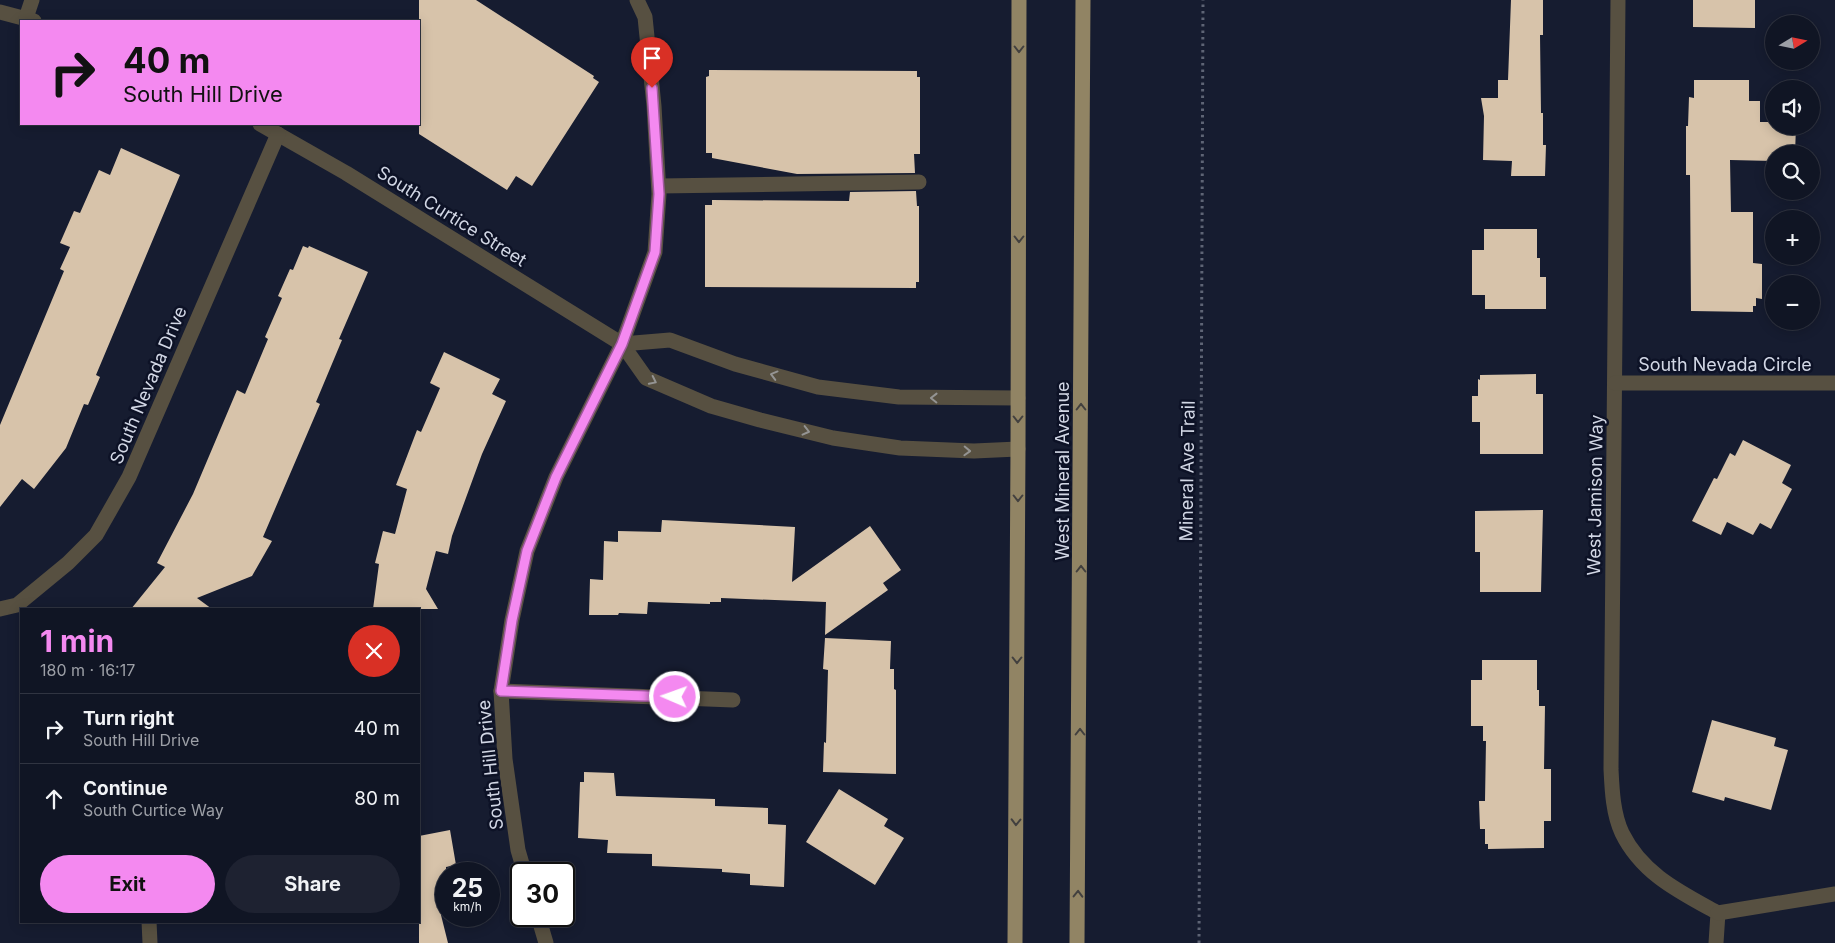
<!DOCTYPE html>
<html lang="en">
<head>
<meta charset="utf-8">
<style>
	body { margin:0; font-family:Inter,sans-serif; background:#1e2231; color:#f1f3f6; height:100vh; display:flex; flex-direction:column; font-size:19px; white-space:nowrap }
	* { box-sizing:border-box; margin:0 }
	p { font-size:16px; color:#9c9fa6 }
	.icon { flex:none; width:28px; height:28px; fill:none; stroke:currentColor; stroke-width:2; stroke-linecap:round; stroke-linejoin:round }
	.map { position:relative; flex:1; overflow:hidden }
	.details { position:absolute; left:20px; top:608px; width:400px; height:315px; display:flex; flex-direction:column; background:#101524; border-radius:0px; box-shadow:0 2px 12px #0003,0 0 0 1px #303441 }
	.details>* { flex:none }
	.top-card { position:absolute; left:20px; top:20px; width:400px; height:105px; border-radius:0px; box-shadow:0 2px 12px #0003,0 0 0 1px #303441; background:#f489f0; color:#111; overflow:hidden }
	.needle { width:32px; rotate:80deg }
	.fabs { position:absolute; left:1765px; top:15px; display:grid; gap:10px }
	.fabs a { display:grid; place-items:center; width:55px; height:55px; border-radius:50%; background:#101524; box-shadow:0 2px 12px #0003,0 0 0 1px #303441; font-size:25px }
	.speed { position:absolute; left:435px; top:862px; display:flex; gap:10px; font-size:25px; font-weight:700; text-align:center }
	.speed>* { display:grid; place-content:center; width:65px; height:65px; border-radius:50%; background:#101524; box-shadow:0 2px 12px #0003,0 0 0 1px #303441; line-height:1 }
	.speed small { font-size:12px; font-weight:400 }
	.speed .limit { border:2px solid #111; border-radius:8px; background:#fff; color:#111 }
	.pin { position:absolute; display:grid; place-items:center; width:42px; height:42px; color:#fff; margin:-51px -21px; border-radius:50% 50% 50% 0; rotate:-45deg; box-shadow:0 0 5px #0007 }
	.pin .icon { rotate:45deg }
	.me { position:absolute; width:55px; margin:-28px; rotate:272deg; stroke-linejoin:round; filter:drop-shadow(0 0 4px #0008) }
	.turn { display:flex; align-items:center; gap:18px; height:105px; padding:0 20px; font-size:22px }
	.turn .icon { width:65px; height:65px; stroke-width:2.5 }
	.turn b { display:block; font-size:35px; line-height:42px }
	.round { display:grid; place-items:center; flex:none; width:52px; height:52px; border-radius:26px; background:#1e2231 }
	.summary { display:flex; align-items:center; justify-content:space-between; height:85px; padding:0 20px }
	h1 { font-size:30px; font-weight:700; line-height:38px; color:#f489f0 }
	.action { display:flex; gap:10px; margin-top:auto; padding:10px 20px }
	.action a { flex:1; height:58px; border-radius:30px; background:#f489f0; color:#111; font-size:20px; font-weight:700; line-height:58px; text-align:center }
	.action a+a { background:#1e2231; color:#f1f3f6 }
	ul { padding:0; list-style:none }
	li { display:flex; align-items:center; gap:15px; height:70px; padding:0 20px; border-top:1px solid #303441 }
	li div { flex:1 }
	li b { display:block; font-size:19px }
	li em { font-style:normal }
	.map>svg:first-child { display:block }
</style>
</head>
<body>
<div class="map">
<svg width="1835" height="943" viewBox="0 0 1835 943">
	<rect width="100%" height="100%" fill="#161c30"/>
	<g fill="#d7c3aa">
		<path d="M419 0H476L594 76 593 78 599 82 532 186 516 176 507 190 419 134Z"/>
		<path d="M1511 0H1543V35H1540L1541 113H1543V145H1546L1545 176H1511L1512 161 1483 160 1484 116 1481 98H1498V80H1508Z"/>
		<path d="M1693 0H1755V28L1693 27Z"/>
		<path d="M709 70 917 71V77H920V154H914L915 173 797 174 712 158V153H706V77L709 76Z"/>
		<path d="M1694 80H1749V101H1760V122H1774V126H1796L1795 154H1774V161L1730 160 1731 212H1753V263L1762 264V299L1756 298V306H1753V312L1691 311 1690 175H1686V126H1688L1689 97 1694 98Z"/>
		<path d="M121 148 180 175 96 375 100 377 88 405 84 404 66 448 34 489 22 479 0 507V425L64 271 60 269 70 247 60 243 74 211 80 213 99 170 110 175Z"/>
		<path d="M916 191 917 206H919V282H916V288L705 287V205H712V200L849 201 850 192Z"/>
		<path d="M1484 229H1537V258H1540V277H1546V309H1485V295H1472V250H1484Z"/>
		<path d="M303 246 308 248 309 246 368 272 339 339 342 340 316 402 320 404 263 537 272 541 252 576 197 598 212 609H131L165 567 157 563 193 494 237 390 245 394 268 339 265 337 282 298 278 296 290 269 293 270Z"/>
		<path d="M444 352 500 379 492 394 506 401 482 454 452 536 448 554 436 551 426 589 438 609H373L379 564 375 563 383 531 395 534 407 489 396 485 417 430 421 432 440 388 430 383Z"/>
		<path d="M1536 374V394H1543V454H1480V422H1472V396H1478V379L1480 380V375Z"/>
		<path d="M1743 440 1791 465 1782 483 1792 489 1771 529 1760 523 1753 535 1727 522 1721 535 1692 521 1714 478 1717 479 1730 453 1735 456Z"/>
		<path d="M1543 510 1541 592H1480V552H1475V511Z"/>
		<path d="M662 520 795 527 792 582 870 526 901 570 883 583 888 590 825 635 826 602 721 598V602H710V604L648 602 647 614 619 613 618 615H589L590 579 603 580 604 541 618 542V531L661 532Z"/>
		<path d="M825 638 891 641 890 669H894V689L896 690V774L823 772 824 742 826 743 828 670 823 669Z"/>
		<path d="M1482 660H1537V690H1539V706H1545L1544 769H1551V821H1544V848L1488 849V844H1485V829H1480L1479 801H1485L1486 741H1483V726H1471V680H1482Z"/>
		<path d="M1712 720 1776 738 1774 746 1788 750 1771 810 1725 797 1724 801 1692 792Z"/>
		<path d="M584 772 614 773 616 796 715 799V806L768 808V824L786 825 784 887 750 885V874L722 872V869L652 866V854L607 853 608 840 578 838 580 782H584Z"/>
		<path d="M839 789 888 819 884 826 904 838 875 885 806 842Z"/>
		<path d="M450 830 456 865 446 867V913L441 915 448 943H419V836Z"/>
	</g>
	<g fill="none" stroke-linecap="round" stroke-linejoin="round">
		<path stroke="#5e6475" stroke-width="3" stroke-dasharray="2.5 4" stroke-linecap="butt" d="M1199 943 1203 0"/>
		<g stroke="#575041" stroke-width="15">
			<path d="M1618 0 1611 769C1612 790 1613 814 1622 833 1642 874 1680 892 1718 913L1716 943"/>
			<path d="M0 12 34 21"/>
			<path d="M26 18 32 0"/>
			<path d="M260 124 346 173 622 344 646 378 711 406 760 420 833 438 900 448 974 451 1018 449"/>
			<path d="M659 186 919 182"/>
			<path d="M622 344 670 340 735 364 818 387 899 397 1018 398"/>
			<path d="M1615 383H1835"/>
			<path d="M0 609 17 605 68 563 96 535 129 477 278 134"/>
			<path d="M501 691 733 700"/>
			<path d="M525 874 518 850 505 759 501 691 512 620 527 551 556 477 622 344 655 252 659 194 654 106 645 17 637 0"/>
			<path d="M1718 913 1835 894"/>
			<path d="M538 916 546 943"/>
			<path d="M149 921 150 943"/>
		</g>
		<g stroke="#918464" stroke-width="15">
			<path d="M1015 943 1018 449 1019 0"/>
			<path d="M1077 943 1083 0"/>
		</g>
	</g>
	<defs><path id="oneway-chevron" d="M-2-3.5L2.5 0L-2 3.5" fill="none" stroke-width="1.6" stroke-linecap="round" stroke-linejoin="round" transform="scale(1.25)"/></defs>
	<g stroke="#42403f">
		<use href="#oneway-chevron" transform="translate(1019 49) rotate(90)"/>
		<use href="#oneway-chevron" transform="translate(1019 239) rotate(90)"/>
		<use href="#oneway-chevron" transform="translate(1081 407) rotate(-90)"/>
		<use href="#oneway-chevron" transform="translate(1018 419) rotate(90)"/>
		<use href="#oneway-chevron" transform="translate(1018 498) rotate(90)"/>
		<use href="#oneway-chevron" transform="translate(1081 569) rotate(-90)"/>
		<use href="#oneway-chevron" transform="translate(1017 660) rotate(90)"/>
		<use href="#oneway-chevron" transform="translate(1080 732) rotate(-90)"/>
		<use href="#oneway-chevron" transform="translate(1016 822) rotate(91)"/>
		<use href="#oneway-chevron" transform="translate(1078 894) rotate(-89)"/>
	</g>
	<g stroke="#949493">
		<use href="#oneway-chevron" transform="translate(774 375) rotate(-165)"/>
		<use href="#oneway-chevron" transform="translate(653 381) rotate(26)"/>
		<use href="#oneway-chevron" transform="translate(934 398) rotate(-179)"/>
		<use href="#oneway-chevron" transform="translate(806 431) rotate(14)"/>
		<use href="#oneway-chevron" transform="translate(967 451) rotate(2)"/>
	</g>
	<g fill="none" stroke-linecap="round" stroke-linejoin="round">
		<g stroke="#9f599c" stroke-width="12">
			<path id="route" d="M652 88 659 194 655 252 622 344 556 477 527 551 512 620 501 691 675 697"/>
		</g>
		<use href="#route" stroke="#f489f0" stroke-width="9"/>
	</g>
	<g text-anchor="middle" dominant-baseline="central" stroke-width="5" stroke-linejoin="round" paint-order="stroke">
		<g font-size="18" fill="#d2d7e5" stroke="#0d1226">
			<text transform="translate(452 216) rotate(32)">South Curtice Street</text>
			<text x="1725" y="364">South Nevada Circle</text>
			<text transform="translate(148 385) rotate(-67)">South Nevada Drive</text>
			<text transform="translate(1062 471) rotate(-90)">West Mineral Avenue</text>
			<text transform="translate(1187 471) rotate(-89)">Mineral Ave Trail</text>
			<text transform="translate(1595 495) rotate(-89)">West Jamison Way</text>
			<text transform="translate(490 765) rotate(-96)">South Hill Drive</text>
		</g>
	</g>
</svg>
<div class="fabs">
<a><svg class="needle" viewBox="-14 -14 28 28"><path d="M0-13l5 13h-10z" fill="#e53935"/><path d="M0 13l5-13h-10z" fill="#9c9fa6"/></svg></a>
<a><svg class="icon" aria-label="sound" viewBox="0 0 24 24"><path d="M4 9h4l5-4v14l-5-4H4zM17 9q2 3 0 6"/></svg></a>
<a><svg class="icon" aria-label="search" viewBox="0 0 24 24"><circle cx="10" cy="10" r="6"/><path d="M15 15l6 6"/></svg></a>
<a>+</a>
<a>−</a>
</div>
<div class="speed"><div>25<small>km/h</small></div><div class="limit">30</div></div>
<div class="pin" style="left:652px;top:88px;background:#d93025"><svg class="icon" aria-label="arrive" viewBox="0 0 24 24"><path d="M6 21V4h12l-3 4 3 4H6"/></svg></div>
<svg class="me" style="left:675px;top:697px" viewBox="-20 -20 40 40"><circle r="17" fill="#f489f0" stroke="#fff" stroke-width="3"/><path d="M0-11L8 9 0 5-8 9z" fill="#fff"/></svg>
<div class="top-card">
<div class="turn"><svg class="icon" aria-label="right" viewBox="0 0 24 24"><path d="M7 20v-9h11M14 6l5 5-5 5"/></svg><div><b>40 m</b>South Hill Drive</div></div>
</div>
<section class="details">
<div class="summary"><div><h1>1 min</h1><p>180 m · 16:17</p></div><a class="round" style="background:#d93025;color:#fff"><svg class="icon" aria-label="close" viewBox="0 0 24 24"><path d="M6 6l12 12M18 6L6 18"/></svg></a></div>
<ul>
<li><svg class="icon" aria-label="right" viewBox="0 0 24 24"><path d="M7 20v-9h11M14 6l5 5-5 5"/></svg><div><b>Turn right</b><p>South Hill Drive</p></div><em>40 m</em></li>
<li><svg class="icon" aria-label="ahead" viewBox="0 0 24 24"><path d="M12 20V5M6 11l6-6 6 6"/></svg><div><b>Continue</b><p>South Curtice Way</p></div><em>80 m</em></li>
</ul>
<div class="action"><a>Exit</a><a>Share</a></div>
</section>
</div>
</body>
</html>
